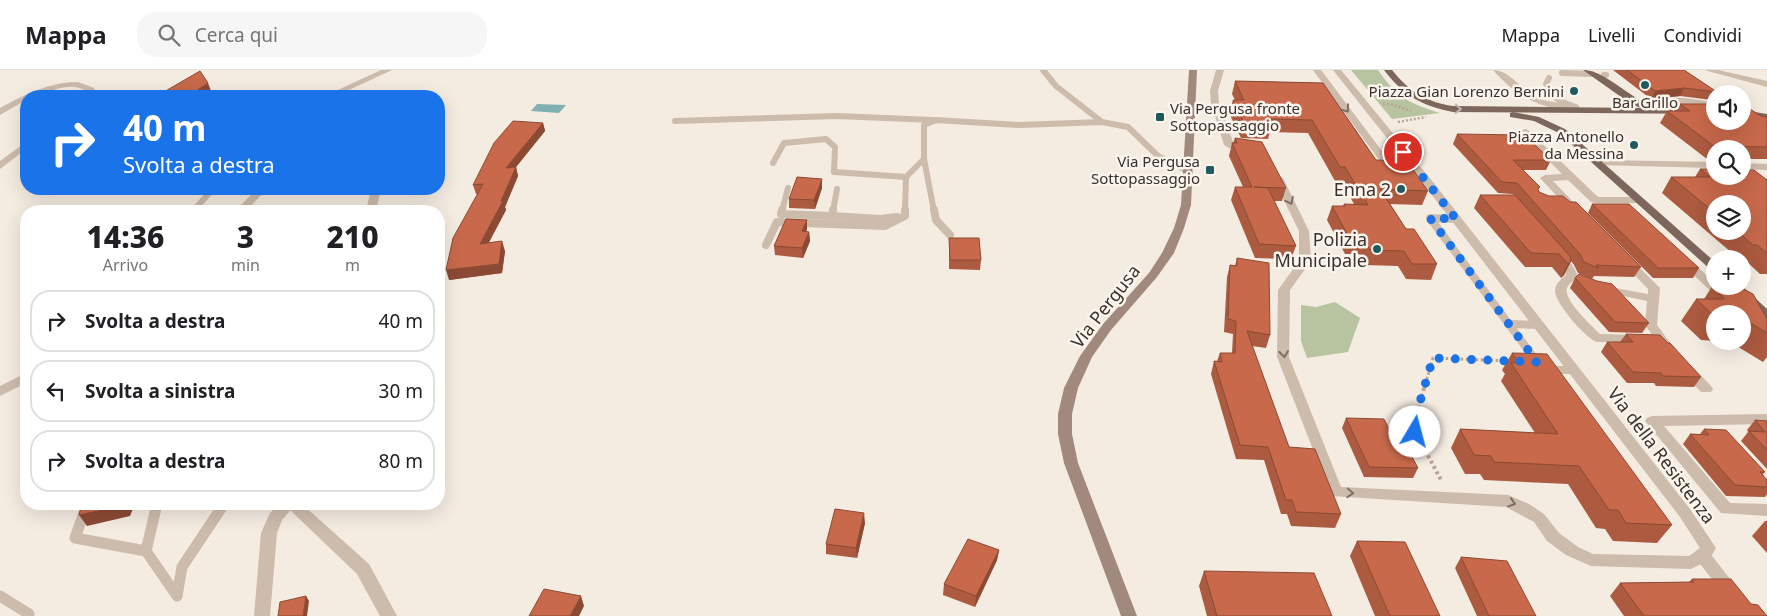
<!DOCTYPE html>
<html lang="it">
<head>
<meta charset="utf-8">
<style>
	body { margin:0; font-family:"Noto Sans",sans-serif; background:#f6f6f6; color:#202124; height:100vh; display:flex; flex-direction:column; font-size:19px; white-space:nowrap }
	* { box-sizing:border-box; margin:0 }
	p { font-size:16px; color:#757577 }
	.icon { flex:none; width:28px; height:28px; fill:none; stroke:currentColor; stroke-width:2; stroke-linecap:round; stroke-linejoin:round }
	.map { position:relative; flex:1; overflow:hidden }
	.side { position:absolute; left:20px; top:135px; width:425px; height:305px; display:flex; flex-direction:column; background:#fff; border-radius:20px; box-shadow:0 5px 20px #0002 }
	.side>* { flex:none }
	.top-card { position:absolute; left:20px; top:20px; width:425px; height:105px; border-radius:20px; box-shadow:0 5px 20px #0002; background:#1a73e8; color:#fff; overflow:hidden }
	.fabs { position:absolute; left:1706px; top:15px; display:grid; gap:10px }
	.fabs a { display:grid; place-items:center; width:45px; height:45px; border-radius:50%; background:#fff; box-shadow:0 5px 20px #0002; font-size:25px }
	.pin { position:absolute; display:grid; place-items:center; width:42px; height:42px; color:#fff; margin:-21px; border:2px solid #fff; border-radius:50%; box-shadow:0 1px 5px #0007 }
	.me { position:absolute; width:55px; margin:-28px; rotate:8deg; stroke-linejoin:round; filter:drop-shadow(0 0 4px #0008) }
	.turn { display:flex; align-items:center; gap:18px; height:105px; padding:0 20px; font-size:22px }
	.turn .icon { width:65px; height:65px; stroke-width:2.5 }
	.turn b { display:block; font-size:35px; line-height:42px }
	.eta { display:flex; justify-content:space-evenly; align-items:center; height:85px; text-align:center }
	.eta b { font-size:30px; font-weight:800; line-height:35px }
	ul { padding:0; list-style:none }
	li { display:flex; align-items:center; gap:15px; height:62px; margin:0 10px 8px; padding:0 10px; border:2px solid #e0e0e0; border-radius:20px }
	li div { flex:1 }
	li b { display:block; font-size:19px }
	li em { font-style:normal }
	header { display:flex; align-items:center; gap:30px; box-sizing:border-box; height:70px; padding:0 25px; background:#fff; border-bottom:1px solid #e0e0e0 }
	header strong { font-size:24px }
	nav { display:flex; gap:28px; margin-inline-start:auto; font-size:18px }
	.search { width:350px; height:45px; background:#f6f6f6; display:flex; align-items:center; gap:12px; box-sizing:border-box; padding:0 18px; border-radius:20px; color:#757577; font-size:19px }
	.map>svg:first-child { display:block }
</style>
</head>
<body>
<header>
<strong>Mappa</strong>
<div class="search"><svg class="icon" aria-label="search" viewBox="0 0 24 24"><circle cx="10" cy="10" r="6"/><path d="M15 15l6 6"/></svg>Cerca qui</div>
<nav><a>Mappa</a><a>Livelli</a><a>Condividi</a></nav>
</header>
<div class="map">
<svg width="1767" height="546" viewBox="0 0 1767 546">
	<rect width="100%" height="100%" fill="#f4ebe1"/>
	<g fill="#b8c4a0">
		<path d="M1351 0H1378C1397 28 1409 33 1440 43L1392 49Z"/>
		<path d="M1335 232 1360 248 1348 282 1307 288 1301 271V235L1316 237Z"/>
	</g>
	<path fill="#7fb0b2" d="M537 34 566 35 559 43 531 41Z"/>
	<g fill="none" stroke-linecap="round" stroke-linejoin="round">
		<g stroke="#b9a596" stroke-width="2.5" stroke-dasharray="2 2" stroke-linecap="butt">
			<path d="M1383 34H1391L1411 41"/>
			<path d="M1398 52 1426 47"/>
		</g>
		<path stroke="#b9a596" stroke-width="3" stroke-dasharray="2.5 2.5" stroke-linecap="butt" d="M1424 319 1433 288 1511 291"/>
		<path stroke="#b9a596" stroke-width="4" stroke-dasharray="3 3" stroke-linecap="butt" d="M1424 318 1416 345 1415 361 1442 412"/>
		<g stroke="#cdbbac" stroke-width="6">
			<path d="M1043 0 1056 16 1102 52"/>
			<path d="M1562 3 1592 4"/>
			<path d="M1604 5H1606"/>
			<path d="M1549 8 1546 14C1551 28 1563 33 1576 37"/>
			<path d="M1645 36C1667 27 1692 31 1715 36"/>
			<path d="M675 51 837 46 933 50"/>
			<path d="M924 89 934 141"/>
			<path d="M773 93 784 73 826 69 835 77 834 102 906 107"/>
			<path d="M193 141 213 119"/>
			<path d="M782 141 788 118"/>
			<path d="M833 141 837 119"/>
			<path d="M905 141 906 107 924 89V55L936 50 1020 55 1102 52 1128 57 1158 86 1188 101"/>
		</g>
		<g stroke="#cdbbac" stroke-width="8">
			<path d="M782 140 781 144 832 146"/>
			<path d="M833 140 832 146 880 149 897 147"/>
			<path d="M934 140 936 150 950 165"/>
			<path d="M1457 149 1430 148 1537 292"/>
			<path d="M766 175 777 152 885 156 905 146V140"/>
			<path d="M1509 254 1539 255"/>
			<path d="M1548 300H1574"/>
		</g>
		<g stroke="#cdbbac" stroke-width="11">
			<path d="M87 434 75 468 146 481"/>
			<path d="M157 434 146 481 177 526 182 497 224 434"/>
			<path d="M0 526 29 544 28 546"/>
		</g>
		<path fill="#cdbbac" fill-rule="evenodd" d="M1703 480 1709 482 1759 546H1741L1697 490 1695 486 1697 482Z"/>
		<g fill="#cdbbac" fill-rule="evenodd">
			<path d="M381 0H392L336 26H325Z"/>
			<path d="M1216 0H1224L1218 21 1219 33 1233 72 1252 74V78H1229L1224 75 1211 33 1210 21Z"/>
			<path d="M1313 0H1321L1391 93 1402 94V98H1385Z"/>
			<path d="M1333 0H1341L1433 112 1690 439 1716 478 1709 490 1691 499 1591 496 1566 485 1547 471 1534 452 1506 437 1331 426 1277 287 1278 220 1299 191V161L1273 108 1278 105 1283 108 1309 161 1311 191 1290 220 1289 287 1341 417 1508 425 1529 434 1544 444 1559 463 1578 477 1593 484 1689 486 1700 478 1680 447 1425 116Z"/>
			<path d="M1493 0C1510 0 1521 20 1535 27 1549 34 1572 32 1581 39 1576 43 1569 41 1563 40 1534 36 1512 22 1493 0Z"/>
			<path d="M1704 0H1718L1767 11V17Z"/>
			<path d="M1525 59 1528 60 1598 127H1639L1644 130 1639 133H1595L1591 132 1568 110 1553 111 1579 138 1574 141 1570 140 1540 108 1545 105 1562 104 1522 64V60Z"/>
			<path d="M1598 90 1715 92V98L1595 95 1593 93Z"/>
			<path d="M1742 93 1767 94V100L1742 99Z"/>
			<path d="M1556 181C1566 184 1574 197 1578 206 1575 210 1568 214 1567 218 1563 230 1592 256 1600 264L1639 265 1645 269 1643 272H1597C1586 269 1555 233 1555 221 1555 214 1561 209 1566 205L1564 199 1550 184Z"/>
			<path d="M1627 188 1631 189 1660 218 1657 255 1673 277 1671 280H1663L1645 255 1647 231 1600 221 1598 219 1604 216 1648 224V219L1621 191Z"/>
			<path d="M1685 188 1689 189 1715 213V216H1719L1746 241 1748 244 1746 247 1742 248V244H1735L1681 193 1679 191 1681 189Z"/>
			<path d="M1687 295 1692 296 1711 316 1713 319 1711 322H1701L1682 302 1681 299Z"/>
			<path d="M1767 344V354L1664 356 1730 433 1767 434V446L1721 443 1645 351 1647 348 1652 346Z"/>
			<path d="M279 434H296L282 450 277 463 270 546H254L261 463 270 443Z"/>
		</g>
		<g fill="#cdbbac" fill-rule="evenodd">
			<path d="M78 12 94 18 95 20 92 26H84L86 21C68 9 45 26 26 26V30L0 45V38C24 25 49 12 78 12Z"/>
			<path d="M26 72V79L0 99V91Z"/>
			<path d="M257 119H267L246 141H235Z"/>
			<path d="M371 119H381L376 141H366Z"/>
			<path d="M26 303V313L0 326V316Z"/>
			<path d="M286 434H302L369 494 397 546H380L357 504 288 438Z"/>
		</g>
		<path fill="#a18a7d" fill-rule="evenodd" d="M1189 0H1197L1191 135 1184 158 1174 183 1157 207 1111 260 1092 287 1078 318 1072 344V364L1078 393 1137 546H1121L1064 393 1058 364V344L1064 318 1080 286 1103 254 1149 203 1162 183 1174 158 1181 135Z"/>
		<g fill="#7d675c" fill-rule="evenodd">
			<path d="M1384 0H1392C1409 21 1426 32 1453 36L1641 38 1631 34 1583 0C1604 0 1629 27 1650 35L1651 38H1715V44L1453 42C1422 36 1403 25 1384 0Z"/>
			<path d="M1742 40 1767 44V50L1742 46Z"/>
			<path d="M1513 42 1539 47 1565 59 1715 192V201L1711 200 1559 63 1534 51 1510 47V43Z"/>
			<path d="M1729 216H1742L1767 239V249L1763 248Z"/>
		</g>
	</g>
	<g fill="#ac5a40" fill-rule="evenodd">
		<path d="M1613 0H1684L1717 22 1715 24 1712 30 1680 26 1651 29Z"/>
		<path d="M1235 11 1323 13 1376 90 1428 121 1422 135 1390 134 1406 159 1437 194 1431 210 1406 209 1398 196 1365 195 1359 184H1345L1327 150 1332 136H1343L1344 134H1354L1341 111H1335L1308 63 1270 62 1268 69 1241 68 1229 43 1233 30H1235L1232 24Z"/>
		<path d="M1680 34 1761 46 1767 47V89H1742V79H1715V89H1707L1660 53 1667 41H1676Z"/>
		<path d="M543 53 545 61 516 97 518 106 505 137 506 140 488 173 505 181 502 203 449 210 478 124H476L473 115Z"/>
		<path d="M1457 64 1551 90 1546 100H1523L1539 122 1641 197 1634 207 1594 206 1592 209 1578 203 1574 195 1571 191 1564 205 1561 208 1552 197H1525L1474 138 1480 125H1514L1512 124 1498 123 1453 74Z"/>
		<path d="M1235 68 1286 118 1282 131H1274L1296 176 1291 189 1255 188 1231 130 1235 117H1243L1229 86 1232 73H1233Z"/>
		<path d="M1700 99 1767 110V204H1760L1746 191H1742V189H1739L1662 123 1671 107H1695ZM1715 134 1742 161H1715Z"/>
		<path d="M822 118 815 139 789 138V129Z"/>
		<path d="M1592 134 1699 198 1693 208H1653L1588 143Z"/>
		<path d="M807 159 806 161 809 162 810 171 803 188 775 185 774 176Z"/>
		<path d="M949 168 981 190 980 200 949 199Z"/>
		<path d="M1237 188 1270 265 1266 278 1252 276 1289 377 1341 444 1335 458 1291 456 1287 444H1281L1264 390 1236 389 1211 304 1214 291H1217L1220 283H1232L1233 264 1224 262 1227 207 1230 195 1235 196Z"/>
		<path d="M1575 208 1597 211 1649 253 1642 263 1609 262 1570 218Z"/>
		<path d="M1713 215 1767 249V287L1763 292 1730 272 1716 271H1742V244H1715V271L1701 270 1681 251 1696 229H1704Z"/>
		<path d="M1626 264 1701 307 1694 317 1656 316 1654 313H1627L1601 282 1607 272H1620Z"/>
		<path d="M1512 283 1672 455 1657 473 1613 471 1605 459 1596 458 1568 414 1484 410 1480 404H1465L1451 378 1460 359 1535 363 1501 311 1505 304 1502 300Z"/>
		<path d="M1346 348 1418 398 1413 408 1364 407 1342 358Z"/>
		<path d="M1755 350 1767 351V399L1741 371 1748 362 1747 360Z"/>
		<path d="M1704 359 1765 402 1763 404 1767 417V424L1765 427 1726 426 1683 374 1690 364H1700Z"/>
		<path d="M1765 451H1767V483L1752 466Z"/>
		<path d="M865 453 857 488 826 484V474Z"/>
		<path d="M1357 471 1440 546H1375L1350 486Z"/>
		<path d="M999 480 997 490 975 537 943 525 944 514Z"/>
		<path d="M1461 487 1536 546H1477L1455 498Z"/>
		<path d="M1204 501 1332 546H1207L1199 516Z"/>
		<path d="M1692 509 1751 534 1767 546H1624L1610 526 1620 513 1689 512Z"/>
	</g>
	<g fill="#8c4a34">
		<path d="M208 13 211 21 204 26H188Z"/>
		<path d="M1684 18 1680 26 1651 29 1655 21Z"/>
		<path d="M543 53 545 61 508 107 506 98Z"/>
		<path d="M516 97 518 106 505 137 506 140 483 184 480 174Z"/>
		<path d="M822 109V118L815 139 814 130Z"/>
		<path d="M807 150V159L803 170 802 161Z"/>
		<path d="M809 162 810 171 803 188 802 178Z"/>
		<path d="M502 171 505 181 502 203 449 210 446 200Z"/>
		<path d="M1571 191 1564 205 1561 208 1568 194Z"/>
		<path d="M124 434H135L130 446 87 456 79 445Z"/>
		<path d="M864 443 865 453 857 488 856 478Z"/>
		<path d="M999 480 997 490 975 537 976 526Z"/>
		<path d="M306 526 309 531 307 546H303Z"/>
		<path d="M581 526 584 536 579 546H570Z"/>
	</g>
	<g fill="#c8694b" stroke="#8c4a34">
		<path d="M1627 0H1684L1717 22 1684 18 1655 21Z"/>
		<path d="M200 1 208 13 188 26H157Z"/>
		<path d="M1235 11 1323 13 1376 90 1407 91 1428 121 1380 119 1406 159H1414L1437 194H1412L1404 181 1370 180 1364 170 1350 169 1332 136H1345L1344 134 1368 135 1345 97H1340L1312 50 1268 49 1271 56 1245 55 1233 30H1244Z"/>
		<path d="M1680 34H1715V51H1742V34L1761 46 1767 47V77L1714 76 1667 41H1690Z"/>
		<path d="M513 51 543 53 506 98 516 97 501 131H503L480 174 502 171 499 194 446 200 453 168 483 114 473 115 494 73Z"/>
		<path d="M1457 64 1524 65 1551 90H1513L1540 117 1538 119 1539 122 1549 126H1563L1570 132H1576L1641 197 1596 195 1598 198 1584 192 1580 184 1517 113 1502 112Z"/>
		<path d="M1235 68 1262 72 1286 118 1254 117 1268 118 1296 176 1259 174 1235 117H1252L1232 73H1237Z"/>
		<path d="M1700 99H1715V106H1742V100H1754L1767 110V183L1757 175H1753L1737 161H1742V134H1715V143L1671 107H1710Z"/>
		<path d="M797 107 822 109 814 130 789 129Z"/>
		<path d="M1480 125H1515L1570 186 1571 191 1568 194 1559 184 1531 183Z"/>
		<path d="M1592 134H1629L1699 198H1658Z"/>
		<path d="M786 149 807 150 802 161 809 162 802 178 774 176Z"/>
		<path d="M949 168H979L981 190H950Z"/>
		<path d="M1237 188 1269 193 1270 265 1247 261 1289 377 1315 379 1341 444 1296 442 1292 430H1286L1268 377 1240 375 1214 291 1222 292 1220 283H1235L1236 251 1228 249 1230 195 1237 196Z"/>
		<path d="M1579 204 1597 211 1612 214 1649 253 1615 252 1575 208Z"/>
		<path d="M1713 215H1715V216H1722L1745 220 1753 224 1767 249V263L1746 250H1742V244H1715V247L1696 229H1724Z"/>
		<path d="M1626 264 1660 265 1668 273H1670L1701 307 1663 306 1661 303 1633 302 1607 272H1633Z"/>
		<path d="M1512 283 1547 284 1672 455 1626 453 1618 440H1609L1579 396 1494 392 1491 386 1474 385 1460 359 1558 364 1511 293H1519Z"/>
		<path d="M1346 348 1384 349 1389 359H1397L1418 398 1369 397Z"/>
		<path d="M1755 350 1767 351V380L1749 361 1765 362Z"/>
		<path d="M1704 359 1726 360 1765 402H1760L1767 410V417L1735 415 1690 364 1709 365Z"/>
		<path d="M82 434H124L123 436 79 445Z"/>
		<path d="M835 439 864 443 856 478 826 474Z"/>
		<path d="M968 469 999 480 976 526 944 514Z"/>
		<path d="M1357 471 1405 472 1440 546H1390Z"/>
		<path d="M1461 487 1507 491 1536 546H1489Z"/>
		<path d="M1204 501 1314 503 1332 546H1217Z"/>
		<path d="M1692 509H1731L1751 534 1758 535 1767 546H1644L1620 513 1694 512Z"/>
		<path d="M544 519 581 526 570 546H529Z"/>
		<path d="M306 526 303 546H278L280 532Z"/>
	</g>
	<defs><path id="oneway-chevron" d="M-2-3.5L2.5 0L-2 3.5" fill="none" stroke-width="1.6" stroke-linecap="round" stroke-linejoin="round" transform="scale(1.25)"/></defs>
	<g stroke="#7d6f65">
		<use href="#oneway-chevron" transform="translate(1346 39) rotate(53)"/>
		<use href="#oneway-chevron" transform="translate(1290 131) rotate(64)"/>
		<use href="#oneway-chevron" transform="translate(1284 284) rotate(83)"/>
		<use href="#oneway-chevron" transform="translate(1350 423) rotate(3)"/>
		<use href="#oneway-chevron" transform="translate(1512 433) rotate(18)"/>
	</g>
	<use stroke="#c2b5ac" href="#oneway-chevron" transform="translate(1458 39) rotate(3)"/>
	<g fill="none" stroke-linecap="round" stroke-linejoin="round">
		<path stroke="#1a73e8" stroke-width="9" stroke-dasharray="0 16.2" d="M1403 82 1456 149 1430 148 1537 292 1433 288 1416 345 1415 362"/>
	</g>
	<g fill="#1f5a5e" stroke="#fbf5ee" stroke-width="2">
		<circle cx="1645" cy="15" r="5"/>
		<circle cx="1574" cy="21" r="5"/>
		<rect x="1155" y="42" width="10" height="10" rx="2.5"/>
		<circle cx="1634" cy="75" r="5"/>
		<rect x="1205" y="95" width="10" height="10" rx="2.5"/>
		<circle cx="1401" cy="119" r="5"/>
		<circle cx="1377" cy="179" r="5"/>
	</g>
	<g text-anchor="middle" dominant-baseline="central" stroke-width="5" stroke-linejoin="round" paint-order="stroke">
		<g font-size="15" fill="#3b302b" stroke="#fbf5ee" text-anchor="end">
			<text x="1564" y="21">Piazza Gian Lorenzo Bernini</text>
			<text x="1645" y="32" text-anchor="middle">Bar Grillo</text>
			<text x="1170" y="38" text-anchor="start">Via Pergusa fronte<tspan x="1170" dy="17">Sottopassaggio</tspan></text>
			<text x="1624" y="66">Piazza Antonello<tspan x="1624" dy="17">da Messina</tspan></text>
			<text x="1200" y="91">Via Pergusa<tspan x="1200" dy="17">Sottopassaggio</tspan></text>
		</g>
		<g font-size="18" fill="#3b302b" stroke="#fbf5ee" text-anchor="end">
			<text x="1391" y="119">Enna 2</text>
			<text x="1367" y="169">Polizia<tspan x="1367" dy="21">Municipale</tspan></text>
		</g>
		<g font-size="18" fill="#3b302b" stroke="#fbf5ee">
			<text transform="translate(1105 236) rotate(-52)">Via Pergusa</text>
			<text transform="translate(1662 385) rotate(53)">Via della Resistenza</text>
		</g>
	</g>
</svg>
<div class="fabs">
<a><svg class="icon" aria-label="sound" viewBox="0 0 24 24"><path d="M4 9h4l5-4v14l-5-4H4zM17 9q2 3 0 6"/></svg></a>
<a><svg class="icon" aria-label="search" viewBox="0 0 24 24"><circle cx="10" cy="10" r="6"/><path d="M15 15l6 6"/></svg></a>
<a><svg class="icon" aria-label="layers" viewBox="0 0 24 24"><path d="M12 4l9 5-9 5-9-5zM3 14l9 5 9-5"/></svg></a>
<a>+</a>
<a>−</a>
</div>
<div class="pin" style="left:1403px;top:82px;background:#d93025"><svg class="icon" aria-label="arrive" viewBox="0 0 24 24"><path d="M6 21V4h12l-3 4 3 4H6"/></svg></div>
<svg class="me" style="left:1415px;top:362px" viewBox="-20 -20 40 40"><circle r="19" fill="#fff"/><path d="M0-13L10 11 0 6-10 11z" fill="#1a73e8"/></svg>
<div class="top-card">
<div class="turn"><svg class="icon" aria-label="right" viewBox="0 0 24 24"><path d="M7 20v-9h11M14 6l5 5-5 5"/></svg><div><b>40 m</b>Svolta a destra</div></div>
</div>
<section class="side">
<div class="eta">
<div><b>14:36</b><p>Arrivo</p></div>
<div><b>3</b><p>min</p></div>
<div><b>210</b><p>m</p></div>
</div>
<ul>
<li><svg class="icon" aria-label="right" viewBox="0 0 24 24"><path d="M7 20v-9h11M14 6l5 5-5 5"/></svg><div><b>Svolta a destra</b></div><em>40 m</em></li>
<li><svg class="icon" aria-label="left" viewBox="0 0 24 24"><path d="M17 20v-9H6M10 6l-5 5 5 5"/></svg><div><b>Svolta a sinistra</b></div><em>30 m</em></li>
<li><svg class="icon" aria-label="right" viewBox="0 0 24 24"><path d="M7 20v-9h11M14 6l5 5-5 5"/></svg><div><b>Svolta a destra</b></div><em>80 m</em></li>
</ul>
</section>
</div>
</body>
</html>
